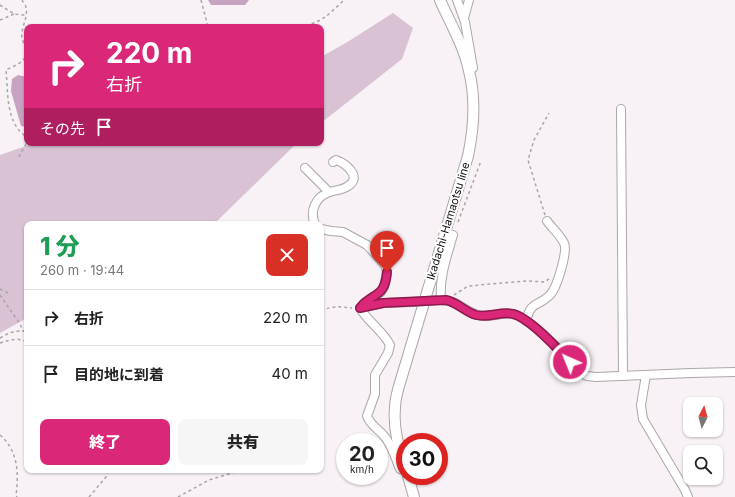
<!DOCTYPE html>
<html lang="ja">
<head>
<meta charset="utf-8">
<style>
	body { margin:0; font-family:Inter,"Noto Sans JP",sans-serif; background:#f6f6f6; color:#222; height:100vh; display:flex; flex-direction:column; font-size:15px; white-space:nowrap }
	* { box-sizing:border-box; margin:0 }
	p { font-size:13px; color:#767676 }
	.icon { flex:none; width:22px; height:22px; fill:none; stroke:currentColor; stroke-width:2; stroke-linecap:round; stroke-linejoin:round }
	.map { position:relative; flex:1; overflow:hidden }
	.details { position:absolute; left:24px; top:221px; width:300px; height:252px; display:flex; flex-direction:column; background:#fff; border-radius:8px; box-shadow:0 1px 3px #0004 }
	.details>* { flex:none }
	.top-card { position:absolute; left:24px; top:24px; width:300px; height:122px; border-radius:8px; box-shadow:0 1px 3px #0004; background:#db2777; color:#fff; overflow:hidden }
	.needle { width:26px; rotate:6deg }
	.tools { position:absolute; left:683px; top:397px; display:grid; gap:8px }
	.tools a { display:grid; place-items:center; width:40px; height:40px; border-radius:8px; background:#fff; box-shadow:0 1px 3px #0004; font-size:20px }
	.speed { position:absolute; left:336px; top:433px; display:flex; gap:8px; font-size:20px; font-weight:700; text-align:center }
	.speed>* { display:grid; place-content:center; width:52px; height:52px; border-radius:50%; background:#fff; box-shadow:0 1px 3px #0004; line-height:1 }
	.speed small { font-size:10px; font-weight:400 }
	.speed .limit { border:6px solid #d22; background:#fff; color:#111 }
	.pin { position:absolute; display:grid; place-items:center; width:34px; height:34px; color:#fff; margin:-41px -17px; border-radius:50% 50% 50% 0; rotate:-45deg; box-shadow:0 0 4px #0007 }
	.pin .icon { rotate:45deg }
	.me { position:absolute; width:44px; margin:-22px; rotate:316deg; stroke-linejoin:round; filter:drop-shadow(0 0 3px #0008) }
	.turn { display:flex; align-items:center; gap:14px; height:84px; padding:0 16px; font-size:18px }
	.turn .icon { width:52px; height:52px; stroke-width:2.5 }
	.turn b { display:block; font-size:28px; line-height:34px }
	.then { display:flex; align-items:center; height:38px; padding:0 16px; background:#0003; gap:8px; font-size:15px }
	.round { display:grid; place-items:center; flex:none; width:42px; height:42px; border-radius:8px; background:#f6f6f6 }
	.headline { display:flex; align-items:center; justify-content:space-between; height:68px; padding:0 16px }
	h1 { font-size:24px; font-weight:800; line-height:30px; color:#1e9e55 }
	.action { display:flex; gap:8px; margin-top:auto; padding:8px 16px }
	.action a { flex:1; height:46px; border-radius:8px; background:#db2777; color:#fff; font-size:16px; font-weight:800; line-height:46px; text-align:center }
	.action a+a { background:#f6f6f6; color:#222 }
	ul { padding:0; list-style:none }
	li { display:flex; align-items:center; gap:12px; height:56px; padding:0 16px; border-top:1px solid #e0e0e0 }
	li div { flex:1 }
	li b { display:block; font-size:15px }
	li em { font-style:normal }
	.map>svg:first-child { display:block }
</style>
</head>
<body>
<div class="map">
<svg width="735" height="497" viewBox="0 0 735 497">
	<rect width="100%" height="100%" fill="#f8f2f7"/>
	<g fill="#d8c2d3">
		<path d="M393 13 413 28 402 59 321 123V57L349 41Z"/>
		<path d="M34 143H297L214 224H27V318L0 333V155Z"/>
	</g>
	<g fill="#c6a3c0">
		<path d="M208 0H249L245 5H211Z"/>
		<path d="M18 75 27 77V127L21 126 11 91 12 79Z"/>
	</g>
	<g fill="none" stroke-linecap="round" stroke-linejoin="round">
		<g stroke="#aca6aa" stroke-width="10">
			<g id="minor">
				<path d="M457 0 465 22 473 68 469 70"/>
				<path d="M464 18 469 0"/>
				<path d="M621 109 623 376"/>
				<path d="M305 168 329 192"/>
				<path d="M315 224C309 211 316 196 330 192 336 190 343 190 348 186 363 177 345 163 336 160L333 162"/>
				<path d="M321 229 331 231 343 232 367 245 385 265 387 272 384 287 381 292 364 303 360 308"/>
				<path d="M438 300C456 299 460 308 475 314 488 320 501 311 514 314 518 315 521 318 525 320 546 334 563 354 581 373L587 376 596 377 691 373 735 372"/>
				<path d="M441 300C439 277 447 256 453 235L445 233"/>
				<path d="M360 308C368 322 383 331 390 345L388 353 375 375V394L367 416C371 427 381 430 387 440 393 448 396 460 400 469L405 470"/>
				<path d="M360 308 383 303 412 302"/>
				<path d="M526 321C532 299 537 308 550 295 557 288 568 251 564 243 560 235 552 228 547 221"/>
				<path d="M646 375 641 405 643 419 685 490 688 497"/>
			</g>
		</g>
		<g stroke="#aca6aa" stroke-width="12">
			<g id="major">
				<path d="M405 467C399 448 393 429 395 408 395 401 397 393 399 386L468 156C474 128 476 99 469 71 464 46 450 23 440 0"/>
				<path d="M408 476 414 497"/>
			</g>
		</g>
		<g stroke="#a8a4a7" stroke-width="1.5" stroke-dasharray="3 3" stroke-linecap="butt">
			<path d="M22 0C23 2 26 5 26 8 28 15 23 25 22 32 20 42 30 49 24 59 21 64 11 67 6 70 8 89 6 113 18 129 20 132 24 135 27 138"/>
			<path d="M201 0 208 27"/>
			<path d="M0 5 14 14 25 15"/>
			<path d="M0 20 14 14"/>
			<path d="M300 27C323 22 328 15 344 0"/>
			<path d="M19 157 27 142"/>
			<path d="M545 215 528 160 534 140 549 113"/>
			<path d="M458 222 481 161"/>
			<path d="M0 289 10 294"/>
			<path d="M0 295 20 324 23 331"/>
			<path d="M454 295 468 286 527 281 545 282 550 278"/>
			<path d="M321 311C334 305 339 307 352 308"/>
			<path d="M0 338C9 333 16 329 27 332"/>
			<path d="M0 343C10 340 17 337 27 342"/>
			<path d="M0 435C18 450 19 474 16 495L17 497"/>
			<path d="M89 497 106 477 108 470"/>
			<path d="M178 497 209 480 242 470"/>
		</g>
		<use href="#minor" stroke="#fff" stroke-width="8"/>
		<use href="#major" stroke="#fff" stroke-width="10"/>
		<g stroke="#aca6aa" stroke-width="10" stroke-linecap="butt">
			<path id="minor-bridge" d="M412 302 438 300"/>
		</g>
		<use href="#minor-bridge" stroke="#fff" stroke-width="8"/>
	</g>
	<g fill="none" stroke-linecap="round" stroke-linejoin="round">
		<g stroke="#8e194d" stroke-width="10">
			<path id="route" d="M387 272C385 298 373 292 360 308L383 303 446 300C457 302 465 312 476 315 489 318 501 311 513 314 529 317 559 350 570 362"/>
		</g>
		<use href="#route" stroke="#db2777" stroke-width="7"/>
	</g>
	<g text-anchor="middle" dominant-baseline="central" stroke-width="4" stroke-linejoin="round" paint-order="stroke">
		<g font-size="11" fill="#110f10" stroke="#fff">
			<text transform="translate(448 221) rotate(-73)">Ikadachi-Hamaotsu line</text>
		</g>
	</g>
</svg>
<div class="tools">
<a><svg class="needle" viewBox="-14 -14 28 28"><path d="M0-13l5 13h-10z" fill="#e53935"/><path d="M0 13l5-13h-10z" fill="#767676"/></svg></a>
<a><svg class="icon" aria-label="search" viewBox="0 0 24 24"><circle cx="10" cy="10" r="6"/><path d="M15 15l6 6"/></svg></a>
</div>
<div class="speed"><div>20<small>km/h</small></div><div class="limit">30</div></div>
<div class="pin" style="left:387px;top:272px;background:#d93025"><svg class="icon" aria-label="arrive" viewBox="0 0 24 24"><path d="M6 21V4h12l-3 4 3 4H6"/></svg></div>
<svg class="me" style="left:570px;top:362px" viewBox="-20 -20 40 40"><circle r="17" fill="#db2777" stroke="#fff" stroke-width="3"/><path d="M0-11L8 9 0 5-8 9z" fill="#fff"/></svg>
<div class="top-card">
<div class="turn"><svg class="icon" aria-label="right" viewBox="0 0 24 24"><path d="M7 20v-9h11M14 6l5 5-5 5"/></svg><div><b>220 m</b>右折</div></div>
<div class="then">その先<svg class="icon" aria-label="arrive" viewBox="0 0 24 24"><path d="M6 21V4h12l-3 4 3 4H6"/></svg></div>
</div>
<section class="details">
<div class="headline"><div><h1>1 分</h1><p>260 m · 19:44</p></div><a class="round" style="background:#d93025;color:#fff"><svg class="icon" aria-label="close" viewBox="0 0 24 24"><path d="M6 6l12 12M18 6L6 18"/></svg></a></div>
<ul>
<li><svg class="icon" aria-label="right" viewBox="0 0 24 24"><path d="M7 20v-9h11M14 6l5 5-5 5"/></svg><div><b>右折</b></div><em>220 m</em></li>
<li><svg class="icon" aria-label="arrive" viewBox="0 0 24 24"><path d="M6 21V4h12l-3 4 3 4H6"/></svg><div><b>目的地に到着</b></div><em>40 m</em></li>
</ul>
<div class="action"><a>終了</a><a>共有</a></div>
</section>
</div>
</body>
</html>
